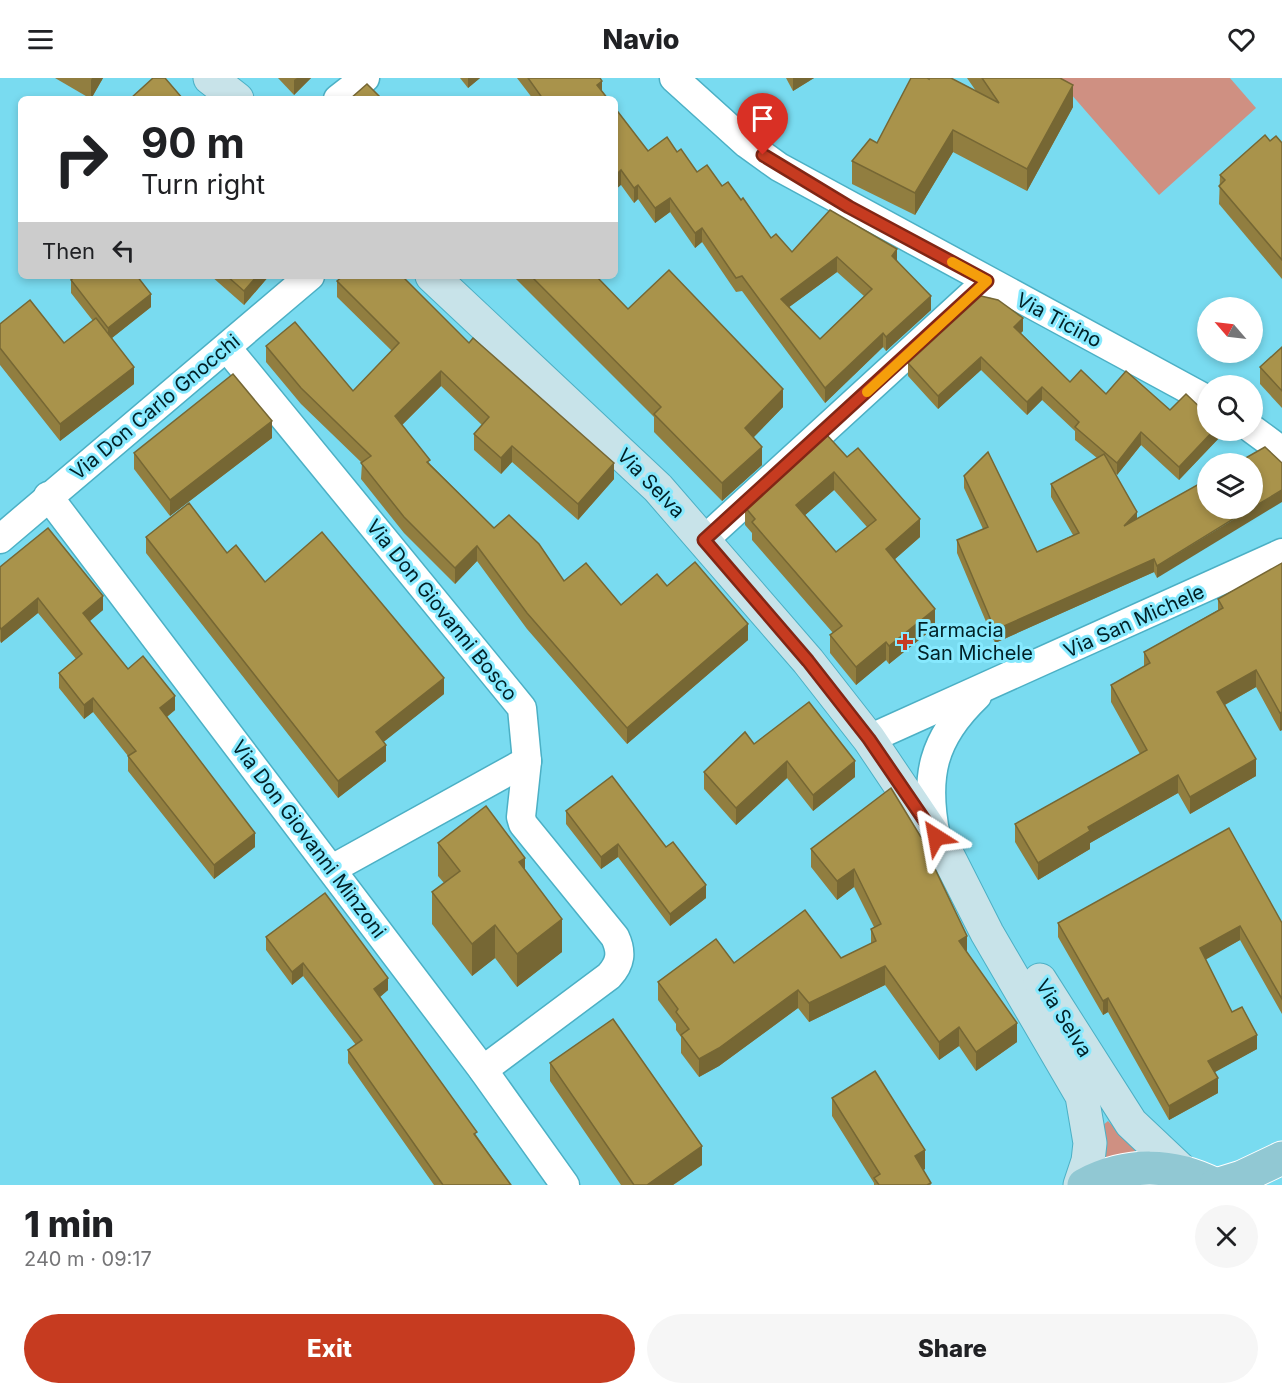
<!DOCTYPE html>
<html lang="en">
<head>
<meta charset="utf-8">
<style>
	body { margin:0; font-family:Inter,sans-serif; background:#f6f6f6; color:#202124; height:100vh; display:flex; flex-direction:column; font-size:22px; white-space:nowrap }
	* { box-sizing:border-box; margin:0 }
	p { font-size:20px; color:#757577 }
	.icon { flex:none; width:33px; height:33px; fill:none; stroke:currentColor; stroke-width:2; stroke-linecap:round; stroke-linejoin:round }
	.map { position:relative; height:1107px; overflow:hidden }
	.drawer { display:flex; flex-direction:column; background:#fff; flex:1 }
	.drawer>* { flex:none }
	.banner { position:absolute; left:18px; top:18px; width:600px; height:183px; border-radius:9px; box-shadow:0 3px 9px #0003; background:#fff; color:#202124; overflow:hidden }
	.needle { width:39px; rotate:298deg }
	.tools { position:absolute; left:1197px; top:219px; display:grid; gap:12px }
	.tools a { display:grid; place-items:center; width:66px; height:66px; border-radius:50%; background:#fff; box-shadow:0 3px 9px #0003; font-size:30px }
	.pin { position:absolute; display:grid; place-items:center; width:51px; height:51px; color:#fff; margin:-62px -26px; border-radius:50% 50% 50% 0; rotate:-45deg; box-shadow:0 0 6px #0007 }
	.pin .icon { rotate:45deg }
	.me { position:absolute; width:66px; margin:-33px; rotate:326deg; stroke-linejoin:round; filter:drop-shadow(0 0 4px #0008) }
	.turn { display:flex; align-items:center; gap:21px; height:126px; padding:0 24px; font-size:27px }
	.turn .icon { width:78px; height:78px; stroke-width:2.5 }
	.turn b { display:block; font-size:42px; line-height:51px }
	.then { display:flex; align-items:center; height:57px; padding:0 24px; background:#0003; gap:12px; font-size:22px }
	.round { display:grid; place-items:center; flex:none; width:63px; height:63px; border-radius:32px; background:#f6f6f6 }
	.head { display:flex; align-items:center; justify-content:space-between; height:102px; padding:0 24px }
	h1 { font-size:36px; font-weight:800; line-height:45px }
	.button { display:flex; gap:12px; margin-top:auto; padding:12px 24px }
	.button a { flex:1; height:69px; border-radius:36px; background:#c63b20; color:#fff; font-size:24px; font-weight:800; line-height:69px; text-align:center }
	.button a+a { background:#f6f6f6; color:#202124 }
	header { display:flex; justify-content:space-between; align-items:center; height:78px; padding:0 24px; background:#fff; font-size:27px; font-weight:800 }
	.map>svg:first-child { display:block }
</style>
</head>
<body>
<header><svg class="icon" aria-label="menu" viewBox="0 0 24 24"><path d="M4 6h16M4 12h16M4 18h16"/></svg>Navio<svg class="icon" aria-label="heart" viewBox="0 0 24 24"><path d="M12 20l-8-8c-3-5 5-10 8-4 3-6 11-1 8 4z"/></svg></header>
<div class="map">
<svg width="1282" height="1107" viewBox="0 0 1282 1107">
	<rect width="100%" height="100%" fill="#79dbf0"/>
	<g fill="#cf9082">
		<path d="M1057 0H1230L1256 30 1159 117Z"/>
		<path d="M1108 1043 1136 1073 1101 1084 1102 1048Z"/>
	</g>
	<g fill="none" stroke-linecap="round" stroke-linejoin="round">
		<g stroke="#4cb0c5" stroke-width="31">
			<g id="street">
				<path d="M674 0 747 66 779 89 1208 322"/>
				<path d="M338 21 365 0"/>
				<path d="M227 270 522 630 527 683 521 739 523 746 615 859C622 874 621 885 609 898L483 992"/>
				<path d="M1252 351 1282 373"/>
				<path d="M48 418 483 992 565 1107"/>
				<path d="M0 461 310 198"/>
				<path d="M704 462 987 203"/>
				<path d="M869 661 1282 475"/>
				<path d="M936 759C924 699 932 661 977 618"/>
				<path d="M332 791 527 683"/>
			</g>
		</g>
		<g stroke="#4cb0c5" stroke-width="35">
			<g id="secondary">
				<path d="M210 0 237 21"/>
				<path d="M432 198 658 410 808 583 869 661 949 780 987 855 1082 1018 1090 1065 1088 1083 1080 1107"/>
				<path d="M1040 902 1131 1045 1183 1094"/>
			</g>
		</g>
		<g stroke="#fff" stroke-width="35">
			<g id="primary">
				<path d="M1084 1107C1127 1084 1173 1085 1216 1107"/>
				<path d="M1216 1107 1242 1099 1282 1080"/>
			</g>
		</g>
		<use href="#street" stroke="#fff" stroke-width="28"/>
		<use href="#secondary" stroke="#c8e3e9" stroke-width="33"/>
		<use href="#primary" stroke="#91c8d3" stroke-width="33"/>
	</g>
	<g fill="#917e40" fill-rule="evenodd">
		<path d="M55 0H103L91 21Z"/>
		<path d="M278 0H311L294 17Z"/>
		<path d="M460 0H480L468 10Z"/>
		<path d="M517 0H600L602 13 608 21H533Z"/>
		<path d="M786 0H814L793 13Z"/>
		<path d="M967 0H1060L1073 29 1027 113 953 74 915 137 852 106V83L877 65 976 13Z"/>
		<path d="M615 30 648 73 677 74 697 94 722 108 741 122 771 160 792 174 897 182 931 232 886 273 883 269 825 325 742 213 736 214 702 164 695 170 670 134 655 145 638 121 634 125 621 107ZM837 194 864 218 820 261 789 229Z"/>
		<path d="M1270 63 1282 65V201L1219 126 1220 97Z"/>
		<path d="M211 198H269L244 227Z"/>
		<path d="M513 198H596L628 231 783 329 753 360 762 387 722 423 654 354V339Z"/>
		<path d="M71 202 151 229 112 260 134 306 60 363 0 287V246L64 265 93 243 71 215Z"/>
		<path d="M337 203 469 265 614 401 578 442 512 384 501 396 474 372V356L482 347 441 308 402 347 430 386 494 450 564 503 621 527 667 508 748 562 627 666 527 551 477 483 455 506 404 455 361 401 362 385 301 326 266 284V268L353 313 392 273 337 219Z"/>
		<path d="M1023 253 1021 255 1070 304 1106 316 1170 332 1219 352V360L1179 402 1141 367 1117 397 1115 395 1137 441 1208 401 1157 500 1154 494 995 565 957 475V462L983 451 964 410V398L1037 474 1073 457 1051 419V406L1097 380 1075 362V353L1042 322 1027 337 981 292 938 331 908 298V285Z"/>
		<path d="M1282 269V330L1260 306V289Z"/>
		<path d="M826 356 920 459 895 481 935 549 889 586 886 582 856 607 830 575V557L833 555 752 462V455L745 447V429ZM834 412 867 449 836 474 805 437Z"/>
		<path d="M272 360 170 438 134 391V375Z"/>
		<path d="M146 459 227 475 265 504 444 616 383 664 386 683 338 720 146 475Z"/>
		<path d="M1282 485V652L1280 653 1256 609 1225 627 1256 698 1190 736 1178 715 1090 765V771L1038 802 1015 764V746L1140 676 1111 624V607L1144 588V574L1218 532V521Z"/>
		<path d="M0 489 103 532 89 543 128 591 175 632 167 639 255 769 214 801 128 693V678L93 634 84 641 59 610V595L76 581 38 535 1 565 0 563Z"/>
		<path d="M754 666 855 699 813 733 787 700 736 747 704 711V694Z"/>
		<path d="M566 733 706 820 670 848 618 779 601 791 566 746Z"/>
		<path d="M438 765 525 792 562 874 517 909 495 880 472 898 432 846V814L444 805 438 798Z"/>
		<path d="M811 771 927 774 967 875 1017 964 976 993 959 968 939 982 885 907 809 944 798 930 719 988 699 999 681 975V959L676 952V946L658 922V904L734 885 841 880 871 866V851L874 849 854 809 837 822 811 789Z"/>
		<path d="M1058 845H1282V936L1240 862 1205 881 1232 934 1257 971 1214 994 1218 1015 1169 1042 1108 934 1103 937 1058 859Z"/>
		<path d="M266 859 388 912 380 919 511 1107H434L348 985V972L356 967 303 898 292 907 266 872Z"/>
		<path d="M550 985 702 1087 673 1107H621L550 1003Z"/>
		<path d="M832 1020 925 1091 923 1092 931 1107H874V1105L832 1038Z"/>
	</g>
	<g fill="#766734">
		<path d="M92 0H103L91 21V2Z"/>
		<path d="M297 0H311L294 17V2Z"/>
		<path d="M468 0H480L468 10Z"/>
		<path d="M793 0H814L793 13Z"/>
		<path d="M602 3V18L597 7Z"/>
		<path d="M1073 7V29L1027 113V91Z"/>
		<path d="M953 52V74L915 137V115Z"/>
		<path d="M621 92V107L615 112V98Z"/>
		<path d="M638 107V121L634 125V110Z"/>
		<path d="M670 120V134L655 145V130Z"/>
		<path d="M702 150V164L695 170V155Z"/>
		<path d="M897 171V185L892 178Z"/>
		<path d="M837 179V194L781 235V221Z"/>
		<path d="M257 198H269L244 227V213Z"/>
		<path d="M151 216V229L108 263V250Z"/>
		<path d="M931 218V232L886 273V259Z"/>
		<path d="M1023 240V253L1014 261V249Z"/>
		<path d="M883 255V269L825 325V310Z"/>
		<path d="M981 279V292L938 331V318Z"/>
		<path d="M134 289V306L60 363V346Z"/>
		<path d="M441 293V308L395 354V338Z"/>
		<path d="M1042 309V322L1027 337V324Z"/>
		<path d="M783 311V329L745 368V350Z"/>
		<path d="M272 343V360L170 438V422Z"/>
		<path d="M1214 352H1219V360L1179 402V389Z"/>
		<path d="M1141 354V367L1117 397V385Z"/>
		<path d="M512 368V384L501 396V380Z"/>
		<path d="M762 369V387L722 423V405Z"/>
		<path d="M614 385V401L578 442V426Z"/>
		<path d="M834 394V412L796 445V427Z"/>
		<path d="M1282 412V424L1157 500V488Z"/>
		<path d="M1137 434V446L1124 448Z"/>
		<path d="M920 441V459L886 489V471Z"/>
		<path d="M477 468V483L455 506V490Z"/>
		<path d="M1154 481V494L995 565V552Z"/>
		<path d="M103 518V532L83 549V535Z"/>
		<path d="M38 520V535L1 565V551Z"/>
		<path d="M935 531V549L889 586V568Z"/>
		<path d="M748 546V562L627 666V650Z"/>
		<path d="M886 564V582L856 607V589Z"/>
		<path d="M1256 592V609L1217 631V614Z"/>
		<path d="M444 600V616L376 670V654Z"/>
		<path d="M175 618V632L160 644V630Z"/>
		<path d="M93 620V634L84 641V627Z"/>
		<path d="M1282 634V652L1280 653V635Z"/>
		<path d="M386 667V683L338 720V703Z"/>
		<path d="M1256 681V698L1190 736V719Z"/>
		<path d="M787 683V700L736 747V730Z"/>
		<path d="M855 683V699L813 733V717Z"/>
		<path d="M1178 697V715L1090 765V771L1038 802V785L1088 749Z"/>
		<path d="M255 755V769L214 801V787Z"/>
		<path d="M618 766V779L601 791V779Z"/>
		<path d="M525 780V813L519 784Z"/>
		<path d="M854 791V809L837 822V803Z"/>
		<path d="M706 807V820L670 848V836Z"/>
		<path d="M562 841V874L517 909V876Z"/>
		<path d="M495 847V880L472 898V866Z"/>
		<path d="M1240 848V862L1200 885V870Z"/>
		<path d="M967 858V877L959 863Z"/>
		<path d="M303 885V898L292 907V894Z"/>
		<path d="M885 888V907L809 944V925Z"/>
		<path d="M388 900V912L374 924V911Z"/>
		<path d="M798 912V930L719 988 699 999V981Z"/>
		<path d="M1108 920V934L1103 937V923Z"/>
		<path d="M1017 945V964L976 993V974Z"/>
		<path d="M959 949V968L939 982V964Z"/>
		<path d="M1257 957V971L1208 998V983Z"/>
		<path d="M1218 1000V1015L1169 1042V1028Z"/>
		<path d="M702 1068V1087L673 1107H647Z"/>
		<path d="M925 1072V1091L915 1097V1078Z"/>
	</g>
	<g fill="#a9934b" stroke="#766734" stroke-width="1.5" fill-rule="evenodd">
		<path d="M153 0H165L183 21H130Z"/>
		<path d="M528 0H600L602 3 597 7 608 21H543Z"/>
		<path d="M911 0H927L929 1V0H951L999 25 982 0H1060L1073 7 1027 91 953 52 915 115 852 83 870 61 877 65Z"/>
		<path d="M367 6 382 21H350Z"/>
		<path d="M615 30 648 73 667 59 677 74 681 71 697 94 707 87 722 108 728 104 741 122 743 120 771 160 776 156 792 174 830 132 897 171 892 178 931 218 886 259 883 255 825 310 742 198 736 200 702 150 695 155 670 120 655 130 638 107 634 110 621 92 615 98ZM837 179 872 211 820 261 781 221Z"/>
		<path d="M1265 57 1270 63 1276 58 1282 65V182L1219 108 1225 102 1220 97Z"/>
		<path d="M669 192 783 311 745 350 762 369 722 405 654 336 661 329 531 198H596L628 231Z"/>
		<path d="M76 198H137L151 216 108 250 71 202Z"/>
		<path d="M227 198H257L244 213Z"/>
		<path d="M343 198H402L469 265 473 260 614 385 578 426 512 368 501 380 474 356 489 339 441 293 395 338 430 382 427 384 494 450 509 437 539 466 564 503 586 485 621 527 657 496 667 508 695 484 748 546 627 650 527 535 477 468 455 490 404 439 361 385 371 378 301 310 266 268 295 244 353 313 399 265 337 203Z"/>
		<path d="M981 218 998 222 1023 240 1014 249 1070 304 1081 292 1106 316 1126 293 1170 332 1186 316 1208 337V352H1214L1179 389 1141 354 1117 385 1075 349 1079 344 1042 309 1027 324 981 279 938 318 908 285Z"/>
		<path d="M30 222 64 265 96 240 134 289 60 346 0 270V246Z"/>
		<path d="M1282 269V313L1260 289Z"/>
		<path d="M233 296 272 343 170 422 134 375Z"/>
		<path d="M826 356 847 379 858 370 920 441 886 471 935 531 889 568 886 564 856 589 830 557 842 548 752 444 755 441 745 429ZM834 394 876 442 836 474 796 427Z"/>
		<path d="M1265 369 1282 385V412L1252 430V386H1235Z"/>
		<path d="M988 374 1037 474 1079 455 1051 406 1104 376 1137 434 1124 448 1208 401V430H1251L1157 488 1154 481 995 552 957 462 988 449 964 398Z"/>
		<path d="M189 425 227 475 236 467 265 504 322 454 444 600 376 654 386 667 338 703 146 459Z"/>
		<path d="M48 450 103 518 83 535 128 591 143 578 175 618 160 630 255 755 214 787 128 678 136 673 93 620 84 627 59 595 82 576 38 520 1 551 0 549V489Z"/>
		<path d="M1282 485V634L1280 635 1256 592 1217 614 1256 681 1190 719 1178 697 1088 749 1090 753 1038 785 1015 746 1147 672 1111 607 1150 585 1144 574 1223 530 1218 521Z"/>
		<path d="M809 624 855 683 813 717 787 683 736 730 704 694 745 654 754 666Z"/>
		<path d="M612 698 666 769 673 764 706 807 670 836 618 766 601 779 566 733Z"/>
		<path d="M891 710 927 769 925 770 967 858 959 863 1017 945 976 974 959 949 939 964 885 888 809 925 798 912 719 970 699 981 681 957 689 951 676 934 678 931 658 904 716 861 734 885 805 832 841 880 876 863 871 851 881 846 854 791 837 803 811 771Z"/>
		<path d="M486 728 525 780 519 784 562 841 517 876 495 847 472 866 432 814 460 793 438 765Z"/>
		<path d="M1229 750 1282 845V921L1240 848 1200 870 1232 934 1242 929 1257 957 1208 983 1218 1000 1169 1028 1108 920 1103 923 1058 845Z"/>
		<path d="M325 815 388 900 374 911 477 1054 474 1056 511 1107H443L348 972 362 962 303 885 292 894 266 859Z"/>
		<path d="M613 941 702 1068 647 1107H634L550 985Z"/>
		<path d="M875 993 925 1072 915 1078 931 1105 927 1107H879L874 1100 880 1096 832 1020Z"/>
	</g>
	<g fill="none" stroke-linecap="round" stroke-linejoin="round">
		<g stroke="#812615" stroke-width="15">
			<path id="route" d="M763 77 849 129 987 203 704 462 808 583 869 661 936 759"/>
		</g>
		<use href="#route" stroke="#c63b20" stroke-width="10"/>
		<path stroke="#f59e0b" stroke-width="10" d="M867 314 987 203 952 184"/>
	</g>
	<path fill="#c63b20" stroke="#87e9fe" stroke-width="2" d="M902 555h6v6h6v6h-6v6h-6v-6h-6v-6h6z"/>
	<g text-anchor="middle" dominant-baseline="central" stroke-width="6" stroke-linejoin="round" paint-order="stroke">
		<g font-size="20" fill="#012026" stroke="#87e9fe">
			<text transform="translate(1059 242) rotate(28)">Via Ticino</text>
			<text transform="translate(155 329) rotate(-40)">Via Don Carlo Gnocchi</text>
			<text transform="translate(651 405) rotate(46)">Via Selva</text>
			<text transform="translate(442 532) rotate(51)">Via Don Giovanni Bosco</text>
			<text transform="translate(1134 543) rotate(-24)">Via San Michele</text>
			<text transform="translate(309 761) rotate(53)">Via Don Giovanni Minzoni</text>
			<text transform="translate(1064 940) rotate(58)">Via Selva</text>
		</g>
		<g font-size="20" fill="#012026" stroke="#87e9fe" text-anchor="start">
			<text x="917" y="552">Farmacia<tspan x="917" dy="23">San Michele</tspan></text>
		</g>
	</g>
</svg>
<div class="tools">
<a><svg class="needle" viewBox="-14 -14 28 28"><path d="M0-13l5 13h-10z" fill="#e53935"/><path d="M0 13l5-13h-10z" fill="#757577"/></svg></a>
<a><svg class="icon" aria-label="search" viewBox="0 0 24 24"><circle cx="10" cy="10" r="6"/><path d="M15 15l6 6"/></svg></a>
<a><svg class="icon" aria-label="layers" viewBox="0 0 24 24"><path d="M12 4l9 5-9 5-9-5zM3 14l9 5 9-5"/></svg></a>
</div>
<div class="pin" style="left:763px;top:77px;background:#d93025"><svg class="icon" aria-label="arrive" viewBox="0 0 24 24"><path d="M6 21V4h12l-3 4 3 4H6"/></svg></div>
<svg class="me" style="left:936px;top:759px" viewBox="-20 -20 40 40"><path d="M0-17L14 15 0 8-14 15z" fill="#c63b20" stroke="#fff" stroke-width="4"/></svg>
<div class="banner">
<div class="turn"><svg class="icon" aria-label="right" viewBox="0 0 24 24"><path d="M7 20v-9h11M14 6l5 5-5 5"/></svg><div><b>90 m</b>Turn right</div></div>
<div class="then">Then<svg class="icon" aria-label="left" viewBox="0 0 24 24"><path d="M17 20v-9H6M10 6l-5 5 5 5"/></svg></div>
</div>
</div>
<section class="drawer">
<div class="head"><div><h1>1 min</h1><p>240 m · 09:17</p></div><a class="round"><svg class="icon" aria-label="close" viewBox="0 0 24 24"><path d="M6 6l12 12M18 6L6 18"/></svg></a></div>
<div class="button"><a>Exit</a><a>Share</a></div>
</section>
</body>
</html>
